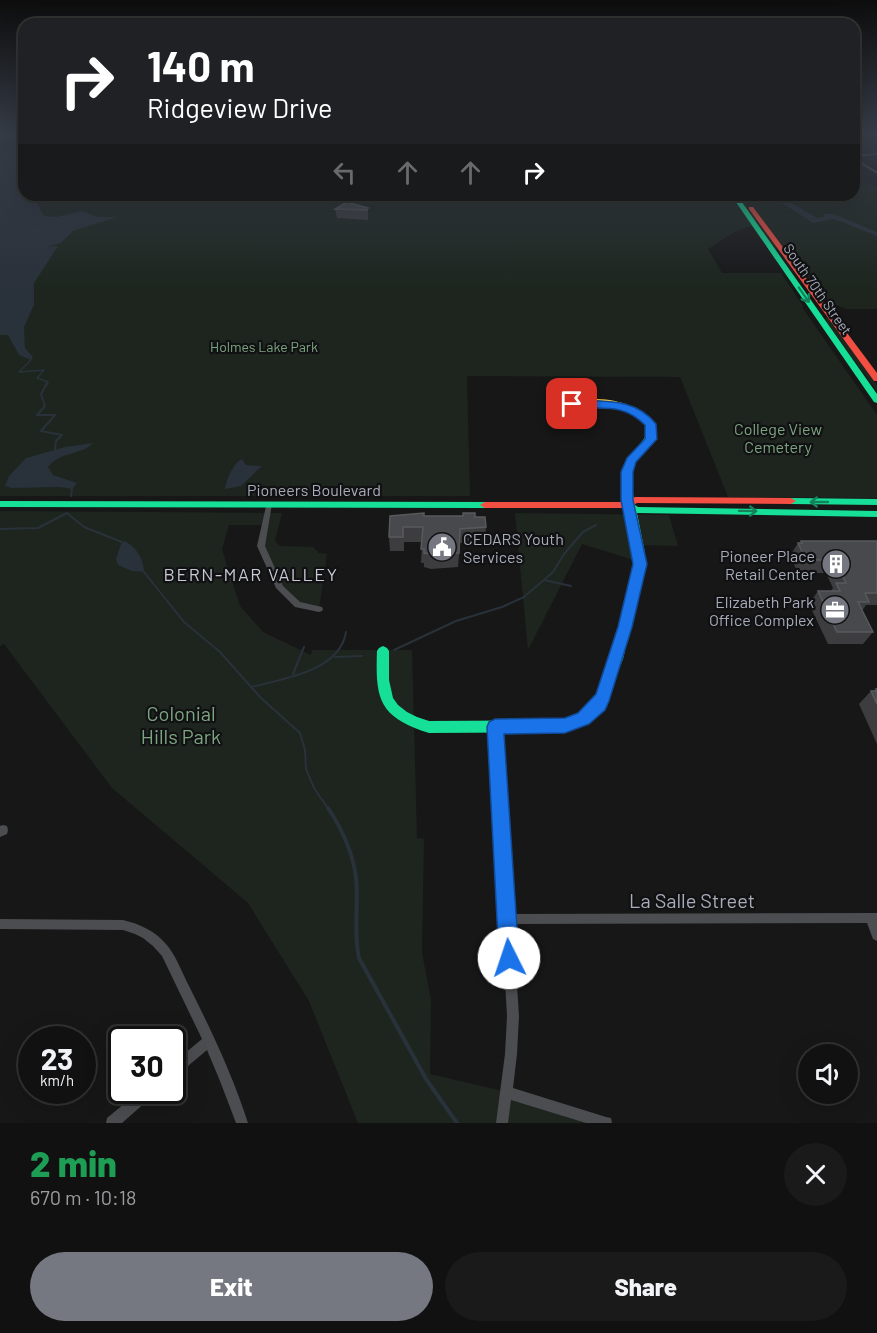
<!DOCTYPE html>
<html lang="en">
<head>
<meta charset="utf-8">
<style>
	body { margin:0; font-family:Barlow,sans-serif; background:#1a1a1a; color:#f1f3f6; height:100vh; display:flex; flex-direction:column; font-size:22px; white-space:nowrap }
	* { box-sizing:border-box; margin:0 }
	p { font-size:20px; color:#9c9d9f }
	.icon { flex:none; width:33px; height:33px; fill:none; stroke:currentColor; stroke-width:2; stroke-linecap:round; stroke-linejoin:round }
	.map { position:relative; height:1123px; overflow:hidden }
	.panel { display:flex; flex-direction:column; background:#111; flex:1 }
	.panel>* { flex:none }
	.guide { position:absolute; left:18px; top:18px; width:842px; height:183px; border-radius:18px; box-shadow:0 6px 24px #0002,0 0 0 2px #303131; background:#202124; color:#fff; overflow:hidden }
	.controls { position:absolute; left:798px; top:1044px; display:grid; gap:12px }
	.controls a { display:grid; place-items:center; width:60px; height:60px; border-radius:50%; background:#111; box-shadow:0 6px 24px #0002,0 0 0 2px #303131; font-size:30px }
	.speed { position:absolute; left:18px; top:1026px; display:flex; gap:12px; font-size:30px; font-weight:700; text-align:center }
	.speed>* { display:grid; place-content:center; width:78px; height:78px; border-radius:50%; background:#111; box-shadow:0 6px 24px #0002,0 0 0 2px #303131; line-height:1 }
	.speed small { font-size:15px; font-weight:400 }
	.speed .limit { border:3px solid #111; border-radius:9px; background:#fff; color:#111 }
	.pin { position:absolute; display:grid; place-items:center; width:51px; height:51px; color:#fff; margin:-26px; border-radius:12px; box-shadow:0 3px 9px #0006 }
	.me { position:absolute; width:66px; margin:-33px; rotate:356deg; stroke-linejoin:round; filter:drop-shadow(0 0 4px #0008) }
	.turn { display:flex; align-items:center; gap:21px; height:126px; padding:0 30px; font-size:27px }
	.turn .icon { width:78px; height:78px; stroke-width:2.5 }
	.turn b { display:block; font-size:42px; line-height:51px }
	.lanes { display:flex; align-items:center; height:57px; padding:0 30px; background:#0003; justify-content:center; gap:30px; direction:ltr }
	.lanes .off { opacity:.35 }
	.round { display:grid; place-items:center; flex:none; width:63px; height:63px; border-radius:32px; background:#1a1a1a }
	.headline { display:flex; align-items:center; justify-content:space-between; height:102px; padding:0 30px }
	h1 { font-size:36px; font-weight:800; line-height:45px; color:#1e9e55 }
	.button { display:flex; gap:12px; margin-top:auto; padding:12px 30px }
	.button a { flex:1; height:69px; border-radius:36px; background:#757880; color:#fff; font-size:24px; font-weight:800; line-height:69px; text-align:center }
	.button a+a { background:#1a1a1a; color:#f1f3f6 }
	.map>svg:first-child { display:block }
</style>
</head>
<body>
<div class="map">
<svg width="877" height="1123" viewBox="0 0 877 1123">
	<rect width="100%" height="100%" fill="#171717"/>
	<g fill="#1d251e">
		<path d="M0 134H24V195H854V178L877 187V309H847L828 302 792 254H786L776 246 777 252 758 226C737 226 723 241 708 249L722 273H781L804 307H802L877 415V498L728 497 680 377 471 376H467L470 496H0Z"/>
		<path d="M828 317 877 385V391L826 323V318Z"/>
		<path d="M0 511 282 513 275 541 280 546 313 547 319 553 327 554 319 609 310 608 285 594 263 550 264 525H229L222 549 240 606 263 632 311 655 312 650H412L417 838 424 839 422 953 431 1000 430 1074 507 1092 606 1123H358L309 1001 248 903 112 788 4 644 0 646Z"/>
		<path d="M515 513 669 515 678 546 638 545 640 562 582 544 528 650Z"/>
	</g>
	<g fill="#29313a">
		<path d="M24 146V195H37L36 201 44 216 56 217 83 211 97 217H117L73 231 61 243 46 247 58 246 34 283V305L24 327 25 348 33 357 31 360 19 355 8 335H0V155Z"/>
		<path d="M93 443C81 456 60 451 48 467L53 475 77 483 72 489 60 487 12 488 5 486 9 476 26 458 65 447Z"/>
		<path d="M242 459 246 465 262 466 241 486 225 489C226 480 234 462 242 459Z"/>
		<path d="M125 541C136 547 144 559 144 572L132 571 118 565 116 559 121 544Z"/>
	</g>
	<g fill="none" stroke-linecap="round" stroke-linejoin="round">
		<path stroke="#29313a" stroke-width="1.5" d="M31 360 19 372 44 370 37 378 48 382 47 385"/>
		<g stroke="#29313a" stroke-width="2">
			<path d="M47 383 41 394 45 406 37 415H55L41 431 62 435 56 441 55 451"/>
			<path d="M71 496 72 489"/>
			<path d="M0 529 38 528 67 513 84 527 122 542"/>
			<path d="M144 572 184 622 220 652 261 698 300 733 305 750 306 769 314 788 329 810"/>
			<path d="M544 580 571 586"/>
			<path d="M394 650 456 621 502 607 524 597 553 572 564 554 583 532 596 525"/>
			<path d="M335 657 362 656"/>
			<path d="M293 674 304 647"/>
			<path d="M251 687C283 679 340 671 346 632"/>
		</g>
		<path stroke="#29313a" stroke-width="4" d="M328 808C342 829 353 853 356 878 359 905 353 931 359 958L426 1079 457 1123"/>
		<path fill="#29313a" fill-rule="evenodd" d="M769 195H778L817 218 823 217 824 214H834L877 232V236L834 219 813 223Z"/>
		<g fill="#4b4d50" fill-rule="evenodd">
			<path d="M877 153V155L854 157V155Z"/>
			<path d="M854 158 877 171V174L854 160Z"/>
			<path d="M61 195H65L66 197 63 198Z"/>
			<path d="M267 502H271L272 504 265 546 283 586 300 602 322 607 323 609 322 611 319 612 295 607 276 588 257 546Z"/>
			<path d="M495 723 498 724 500 727 512 914 877 913V941L873 939 867 923 513 924 519 1016 517 1054 513 1088 606 1117 611 1118 612 1123H586L511 1100 508 1123H496L505 1054 507 1016 490 727 492 724Z"/>
			<path d="M3 825 7 826 8 830 7 834 0 837V826Z"/>
			<path d="M0 919 123 920C140 924 155 931 166 944 176 955 183 975 190 988 212 1032 233 1076 248 1123H236L220 1081 207 1050 176 1076 172 1078V1064L202 1039 162 956 153 946 143 938 135 934 123 930 0 929Z"/>
			<path d="M141 1090H157L155 1094 122 1123H106L107 1118Z"/>
		</g>
		<g fill="#16e098" fill-rule="evenodd">
			<path d="M731 195H737L877 394V403L874 402Z"/>
			<path d="M646 417 649 418 656 429C654 444 638 452 633 466 629 479 633 492 635 505L638 507 877 511V517L637 513 645 553 643 576 623 659 603 708 588 722 565 732 429 733C380 717 375 701 377 651L379 648 383 646 387 648 389 651V680L393 698 398 705 407 712 417 717 429 721 565 720 580 714 594 700 611 659 633 576 635 553 626 509 623 505 625 502C620 474 621 468 639 445 643 440 647 436 648 429L642 420Z"/>
			<path d="M791 498 877 499V505L791 504 786 501Z"/>
			<path d="M0 501 485 502 490 505 485 508 0 507Z"/>
		</g>
		<path fill="#ffcf43" fill-rule="evenodd" d="M577 399C603 398 631 399 650 420L646 423C639 419 633 413 626 410 604 400 576 404 553 406L549 403 553 400Z"/>
		<g fill="#f24e42" fill-rule="evenodd">
			<path d="M749 207H753L877 373V381H874L749 209Z"/>
			<path d="M635 497 791 498 796 501 791 504 637 503 628 508H485L480 505 485 502H626Z"/>
		</g>
	</g>
	<g fill="#3d3d3f">
		<path d="M368 208V220L337 218 335 209Z"/>
		<path d="M390 516 475 517 486 527 485 541 460 543 458 567 431 569 424 567V563H421L422 542H404V551H390L389 537Z"/>
		<path d="M801 541H877V605H866L862 611 873 632 863 644H828L809 604 818 591H831L833 588 826 573H798L790 556 798 543H800Z"/>
		<path d="M876 689H877V744L859 704 871 691H873Z"/>
	</g>
	<g fill="#48494c" stroke="#57595d" stroke-width="1.5">
		<path d="M347 202 368 208 367 210 335 209Z"/>
		<path d="M424 513V516H463V513H475V517H485L486 527 460 529 459 553 431 554 424 553V549H421L423 527H403V537H389L390 516Z"/>
		<path d="M801 541H877V593H865L869 602H858L873 632H837L818 591H840L836 583H846L834 560H806L798 543H802Z"/>
		<path d="M876 689H877V704L871 691H877Z"/>
	</g>
	<defs><path id="oneway-shaft" d="M-6 0H5M1.5-3L5.5 0L1.5 3" fill="none" stroke-width="1.6" stroke-linecap="round" stroke-linejoin="round" transform="scale(1.5)"/></defs>
	<g stroke="#14835c">
		<use href="#oneway-shaft" transform="translate(804 295) rotate(55)"/>
		<use href="#oneway-shaft" transform="translate(819 502) rotate(180)"/>
		<use href="#oneway-shaft" transform="translate(748 511) rotate(1)"/>
	</g>
	<linearGradient id="sky" x2="0" y2="1"><stop stop-color="#0d0d0d"/><stop offset="0.46" stop-color="#363c47"/><stop offset="1" stop-color="#363c47" stop-opacity="0"/></linearGradient>
	<rect width="877" height="291" fill="url(#sky)"/>
	<path fill="#1a73e8" stroke="#114b97" stroke-width="1.5" d="M572 400C603 402 635 397 656 424L657 439 636 462 633 472V500L647 564 632 627 609 701 605 710 589 724 565 733 504 734 519 958 516 965 509 968 502 965 499 958 487 727 489 722 495 719 565 718 578 713 596 694 618 627 633 564 621 500V472L627 458 645 439V425C620 400 599 412 568 406V401Z"/>
	<defs>
		<g id="civic-disc" transform="scale(1.5)"><circle r="9.5" fill="#757880" stroke="#111113"/><path d="M-.6-6.5H3V-4.5H.6V-3L4-1V1h2V6H-6V1h2V-1L-.6-3ZM-1.2 2.5V6h2.4V2.5Z" fill="#fff"/></g>
		<g id="building-disc" transform="scale(1.5)"><circle r="9.5" fill="#757880" stroke="#111113"/><path d="M-4-6H4V6H1V3H-1V6H-4ZM-2.5-4.3h1.7v1.8h-1.7ZM.8-4.3h1.7v1.8H.8ZM-2.5-1h1.7V.8h-1.7ZM.8-1h1.7V.8H.8Z" fill="#fff"/></g>
		<g id="office-disc" transform="scale(1.5)"><circle r="9.5" fill="#757880" stroke="#111113"/><path d="M-6-3h4V-5.5h4V-3h4V5H-6ZM-1-4.5V-3h2v-1.5ZM-6 0V1H6V0Z" fill="#fff"/></g>
	</defs>
	<g fill-rule="evenodd">
		<use href="#civic-disc" x="442" y="547"/>
		<use href="#building-disc" x="836" y="564"/>
		<use href="#office-disc" x="835" y="610"/>
	</g>
	<g text-anchor="middle" dominant-baseline="central" stroke-width="4.5" stroke-linejoin="round" paint-order="stroke">
		<g font-size="14" fill="#a7acb9" stroke="#111113">
			<text transform="translate(818 289) rotate(55)">South 70th Street</text>
		</g>
		<g font-size="14" fill="#7ca680" stroke="#111113">
			<text x="264" y="346">Holmes Lake Park</text>
		</g>
		<g font-size="16" fill="#7ca680" stroke="#111113">
			<text x="778" y="428">College View<tspan x="778" dy="18">Cemetery</tspan></text>
		</g>
		<g font-size="16" fill="#a7acb9" stroke="#111113">
			<text x="314" y="489">Pioneers Boulevard</text>
		</g>
		<g font-size="16" fill="#a7acb9" stroke="#111113" text-anchor="end">
			<text x="463" y="538" text-anchor="start">CEDARS Youth<tspan x="463" dy="18">Services</tspan></text>
			<text x="815" y="555">Pioneer Place<tspan x="815" dy="18">Retail Center</tspan></text>
			<text x="814" y="601">Elizabeth Park<tspan x="814" dy="18">Office Complex</tspan></text>
		</g>
		<g font-size="18" letter-spacing="1.5" fill="#c8cbd5" stroke="#111113">
			<text x="251" y="574">BERN-MAR VALLEY</text>
		</g>
		<g font-size="20" fill="#7ca680" stroke="#111113">
			<text x="181" y="713">Colonial<tspan x="181" dy="23">Hills Park</tspan></text>
		</g>
		<g font-size="20" fill="#a7acb9" stroke="#111113">
			<text x="692" y="900">La Salle Street</text>
		</g>
	</g>
</svg>
<div class="controls">
<a><svg class="icon" aria-label="sound" viewBox="0 0 24 24"><path d="M4 9h4l5-4v14l-5-4H4zM17 9q2 3 0 6"/></svg></a>
</div>
<div class="speed"><div>23<small>km/h</small></div><div class="limit">30</div></div>
<div class="pin" style="left:572px;top:404px;background:#d93025"><svg class="icon" aria-label="arrive" viewBox="0 0 24 24"><path d="M6 21V4h12l-3 4 3 4H6"/></svg></div>
<svg class="me" style="left:509px;top:958px" viewBox="-20 -20 40 40"><circle r="19" fill="#fff"/><path d="M0-13L10 11 0 6-10 11z" fill="#1a73e8"/></svg>
<div class="guide">
<div class="turn"><svg class="icon" aria-label="right" viewBox="0 0 24 24"><path d="M7 20v-9h11M14 6l5 5-5 5"/></svg><div><b>140 m</b>Ridgeview Drive</div></div>
<div class="lanes"><svg class="icon off" aria-label="left" viewBox="0 0 24 24"><path d="M17 20v-9H6M10 6l-5 5 5 5"/></svg><svg class="icon off" aria-label="ahead" viewBox="0 0 24 24"><path d="M12 20V5M6 11l6-6 6 6"/></svg><svg class="icon off" aria-label="ahead" viewBox="0 0 24 24"><path d="M12 20V5M6 11l6-6 6 6"/></svg><svg class="icon" aria-label="right" viewBox="0 0 24 24"><path d="M7 20v-9h11M14 6l5 5-5 5"/></svg></div>
</div>
</div>
<section class="panel">
<div class="headline"><div><h1>2 min</h1><p>670 m · 10:18</p></div><a class="round"><svg class="icon" aria-label="close" viewBox="0 0 24 24"><path d="M6 6l12 12M18 6L6 18"/></svg></a></div>
<div class="button"><a>Exit</a><a>Share</a></div>
</section>
</body>
</html>
